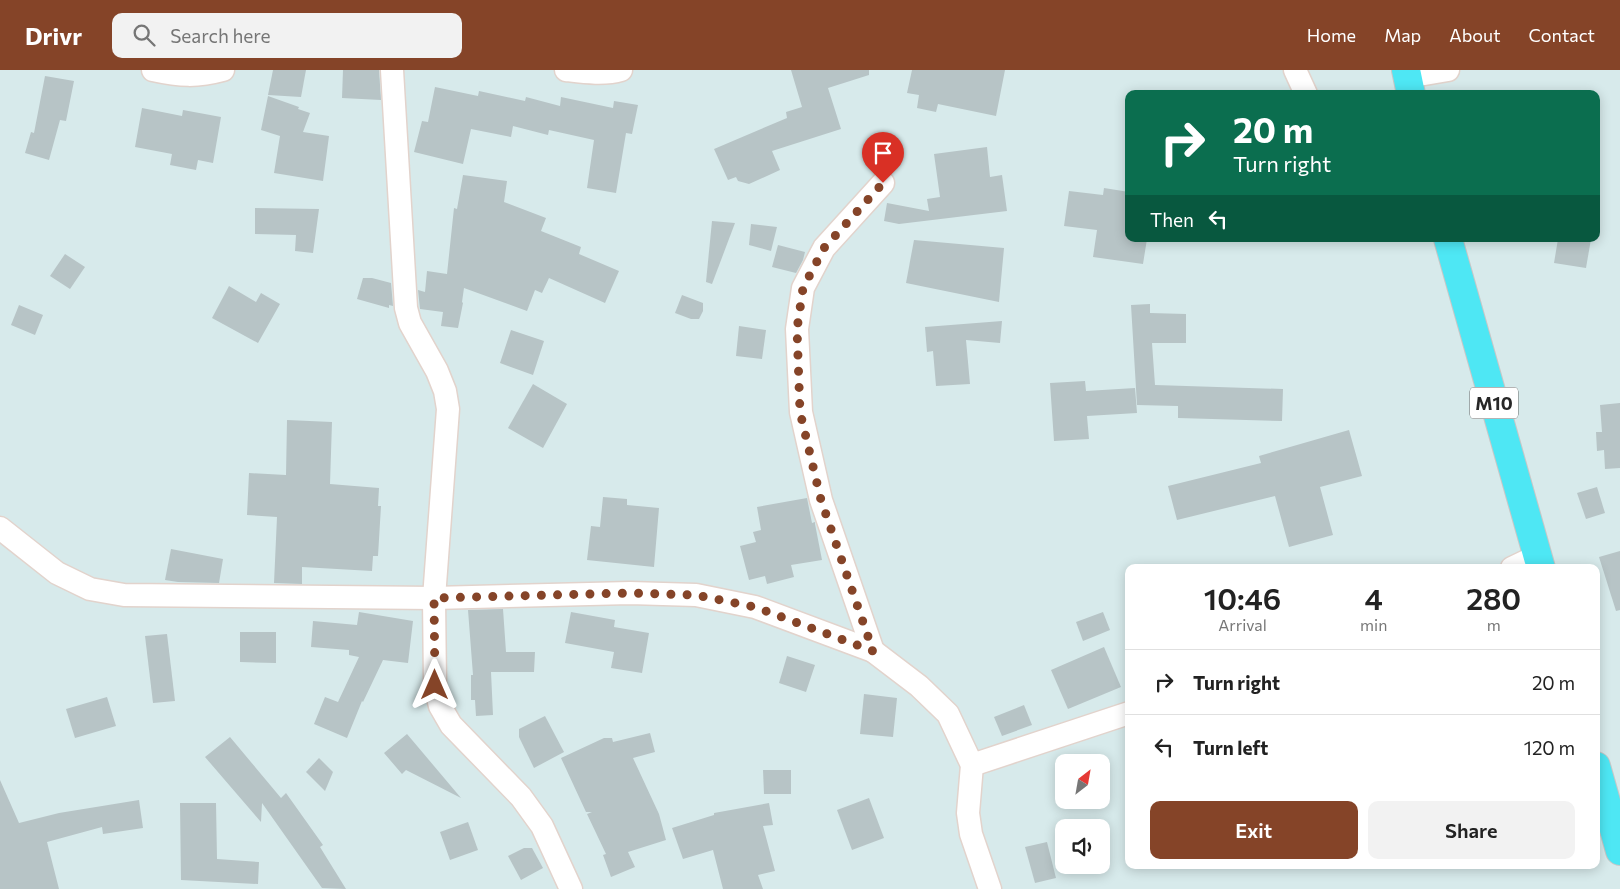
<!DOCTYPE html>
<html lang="en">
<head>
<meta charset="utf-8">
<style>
	body { margin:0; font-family:Commissioner,sans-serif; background:#f2f2f2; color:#222; height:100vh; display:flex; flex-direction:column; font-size:19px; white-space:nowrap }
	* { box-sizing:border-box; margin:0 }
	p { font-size:16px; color:#767676 }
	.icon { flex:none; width:28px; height:28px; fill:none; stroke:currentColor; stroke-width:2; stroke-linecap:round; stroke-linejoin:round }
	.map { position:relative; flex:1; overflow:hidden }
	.side { position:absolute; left:1125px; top:494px; width:475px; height:305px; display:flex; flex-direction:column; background:#fff; border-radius:10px; box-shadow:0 2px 12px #0003 }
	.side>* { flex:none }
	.top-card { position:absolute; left:1125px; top:20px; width:475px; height:152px; border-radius:10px; box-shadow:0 2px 12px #0003; background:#0b6e4f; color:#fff; overflow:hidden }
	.needle { width:32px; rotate:31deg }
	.fabs { position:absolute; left:1055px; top:684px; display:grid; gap:10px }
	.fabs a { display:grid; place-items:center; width:55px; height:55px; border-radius:10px; background:#fff; box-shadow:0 2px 12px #0003; font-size:25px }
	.pin { position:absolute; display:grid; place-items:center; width:42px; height:42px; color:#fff; margin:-51px -21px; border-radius:50% 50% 50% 0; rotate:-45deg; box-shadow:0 0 5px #0007 }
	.pin .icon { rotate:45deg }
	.me { position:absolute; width:55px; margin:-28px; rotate:0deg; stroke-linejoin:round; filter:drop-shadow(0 0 4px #0008) }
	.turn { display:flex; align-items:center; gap:18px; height:105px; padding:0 25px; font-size:22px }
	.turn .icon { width:65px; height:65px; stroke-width:2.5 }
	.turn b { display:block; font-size:35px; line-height:42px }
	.then { display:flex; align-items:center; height:48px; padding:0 25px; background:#0003; gap:10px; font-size:19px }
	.eta { display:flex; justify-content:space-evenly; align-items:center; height:85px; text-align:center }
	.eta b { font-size:30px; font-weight:600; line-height:35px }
	.cta { display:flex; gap:10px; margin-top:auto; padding:10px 25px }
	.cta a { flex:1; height:58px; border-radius:10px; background:#854428; color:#fff; font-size:20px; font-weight:600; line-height:58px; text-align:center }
	.cta a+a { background:#f2f2f2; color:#222 }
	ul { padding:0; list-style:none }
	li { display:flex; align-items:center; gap:15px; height:65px; padding:0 25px; border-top:1px solid #e0e0e0 }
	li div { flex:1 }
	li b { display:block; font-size:19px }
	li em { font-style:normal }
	header { display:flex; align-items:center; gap:30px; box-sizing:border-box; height:70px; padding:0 25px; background:#854428; color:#fff }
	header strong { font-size:24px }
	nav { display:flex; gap:28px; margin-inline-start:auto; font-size:18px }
	.search { width:350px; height:45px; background:#f2f2f2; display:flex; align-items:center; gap:12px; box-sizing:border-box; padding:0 18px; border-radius:10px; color:#767676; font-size:19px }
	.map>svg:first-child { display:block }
</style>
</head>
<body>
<header>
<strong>Drivr</strong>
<div class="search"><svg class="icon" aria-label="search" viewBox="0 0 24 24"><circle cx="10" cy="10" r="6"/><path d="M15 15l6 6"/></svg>Search here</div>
<nav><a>Home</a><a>Map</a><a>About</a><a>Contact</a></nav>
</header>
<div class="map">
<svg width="1620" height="819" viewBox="0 0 1620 819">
	<rect width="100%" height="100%" fill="#d7eaeb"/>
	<g fill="#b7c4c6">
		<path d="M273 0H306L301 27 268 25Z"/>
		<path d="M343 0H379L381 30 342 28Z"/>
		<path d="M791 0H869V5L828 18 841 59 772 81 780 100 749 114 738 111 736 107 728 110 714 79 787 48 786 42 802 37Z"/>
		<path d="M912 0H1005L996 46 938 34 936 42 917 38 919 25 907 23Z"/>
		<path d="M45 6 74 11 66 51 60 50 49 90 25 83 31 62 34 63Z"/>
		<path d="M435 17 478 26 479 21 525 31 526 27 560 36 561 27 613 38 614 31 638 35 632 64 626 63 616 123 587 118 594 70 549 60 548 65 513 56 511 67 471 59 463 94 414 82 422 51 428 52Z"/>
		<path d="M268 26 299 37 298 39 310 43 303 62 329 66 323 111 274 103 280 66 261 60Z"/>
		<path d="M142 38 182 46 183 40 221 47 213 93 198 90 196 100 170 95 172 84 135 77Z"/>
		<path d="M987 77 990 107 1002 105 1007 141 899 154 884 151 887 133 929 141 927 129 940 127 934 84Z"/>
		<path d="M463 105 507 111 504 132 546 148 541 161 581 177 579 184 619 201 605 233 549 208 542 223 535 220 527 241 464 218 462 232 463 233 458 258 441 256 443 242 420 239 418 220 425 222 427 201 447 204 454 138 457 139Z"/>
		<path d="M1104 118 1129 122V169H1147L1143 194 1093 187 1097 160 1064 156 1069 121 1103 125Z"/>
		<path d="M255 138 319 139 313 183 295 181 296 165 255 164Z"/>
		<path d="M712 151 735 153 712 214 706 212Z"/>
		<path d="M751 154 777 157 771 181 749 175Z"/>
		<path d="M1558 169H1591L1586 198 1554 193Z"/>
		<path d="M914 170 1004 178 999 232 906 213Z"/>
		<path d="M778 175 805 182 803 190 796 203 772 197Z"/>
		<path d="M65 184 85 197 70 219 50 206Z"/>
		<path d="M363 208H372L391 213 393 236 389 235V238L357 229Z"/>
		<path d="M229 216 256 232 261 223 280 234 258 273 212 248Z"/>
		<path d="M682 225 703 233V241L699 249H691L675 243Z"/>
		<path d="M1150 234V243L1186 244V273H1152L1155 315 1283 319 1282 351 1178 348V336L1137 335 1131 235Z"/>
		<path d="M19 235 43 245 35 265 11 255Z"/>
		<path d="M1002 251 1000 273 966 270 970 314 936 316 933 281 927 282 925 257Z"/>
		<path d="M739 256 766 260 762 289 736 286Z"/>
		<path d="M511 260 544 271 533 305 500 293Z"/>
		<path d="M1085 311 1086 321 1135 318 1137 343 1087 346 1089 369 1054 371 1050 313Z"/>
		<path d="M533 314 567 334 543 378 508 358Z"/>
		<path d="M1620 333V398L1605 399 1604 380 1597 381 1596 362H1602L1600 335Z"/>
		<path d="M287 350 332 352 330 414 379 418 378 436H381L378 486H373L372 501 302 497V514L274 513 277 447 247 445 249 403 286 405Z"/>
		<path d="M1349 360 1362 406 1320 417 1333 465 1289 477 1275 426 1177 450 1168 416 1261 393 1259 386Z"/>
		<path d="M1597 417 1605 443 1586 449 1577 423Z"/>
		<path d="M603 427 627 429V435L659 438 654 497 587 490 591 456 600 457Z"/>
		<path d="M807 428 812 453 815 452V454L822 490 791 495 794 507 767 514 765 506 749 510 740 476 756 472 753 462 761 460 757 437Z"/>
		<path d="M171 479 223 489 219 513 178 512 165 510Z"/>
		<path d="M1620 481V540L1616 541 1599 487Z"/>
		<path d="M503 539 506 582H535L534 602H491L493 645 476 646 475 630H471V605H473L468 540Z"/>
		<path d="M359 542 413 551 408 593 383 590 363 632 362 631 347 668 314 654 325 627 338 632 359 587 349 585V580L311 577 313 551 357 555Z"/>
		<path d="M571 542 615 550 614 557 649 563 642 603 611 598 614 582 565 573Z"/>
		<path d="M1103 542 1110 560 1083 571 1076 552Z"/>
		<path d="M240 562H276V593L240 592Z"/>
		<path d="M167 564 175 631 153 633 145 566Z"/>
		<path d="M1104 577 1121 617 1068 639 1051 600Z"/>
		<path d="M787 586 815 595 806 622 779 613Z"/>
		<path d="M864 624 897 628 893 667 860 664Z"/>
		<path d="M107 627 116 656 75 668 66 639Z"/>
		<path d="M1024 635 1032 655 1002 666 994 647Z"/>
		<path d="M545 646 564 682 534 698 519 667V659Z"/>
		<path d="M650 663 655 682 633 688 659 744 666 770 628 782 635 797 611 807 603 785 606 784 587 744 592 742H586L561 688 604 668H612L613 672Z"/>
		<path d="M407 664 461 728 406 700 402 704 384 683Z"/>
		<path d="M230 667 281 728 286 723 323 775 320 777 346 819 322 818 262 733 261 752 205 687Z"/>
		<path d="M319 688 333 702 325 721 306 702Z"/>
		<path d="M763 700H791V724H764Z"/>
		<path d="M0 710 19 753 59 743 139 730 143 758 103 764 102 757 47 772 59 819H0Z"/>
		<path d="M869 728 884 768 852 780 837 740Z"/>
		<path d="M180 733H216L217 789 259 792 258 814 181 810Z"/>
		<path d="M769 733 773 755 763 756 775 801 758 805 763 819H723L713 780 683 789 672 758 714 745V743Z"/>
		<path d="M468 752 478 780 450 790 440 762Z"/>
		<path d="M1047 772 1056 808 1035 813 1025 777Z"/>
		<path d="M524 778H532L543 798 521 810 508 786Z"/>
	</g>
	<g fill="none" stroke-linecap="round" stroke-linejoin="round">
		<g stroke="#e2d3cc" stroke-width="25">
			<g id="minor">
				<path d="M153 0C180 6 197 7 223 0"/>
				<path d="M392 0 406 238 410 253 437 301 445 321 448 339 434 528 435 615 440 636 451 655 521 727 542 756 571 819"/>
				<path d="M566 0C583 2 604 5 621 0"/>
				<path d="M1295 0 1306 24"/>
				<path d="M1407 7 1448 0"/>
				<path d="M0 458 57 503 90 519 124 525 434 528 630 523 696 525 755 537 873 581 919 616 948 644 972 695 968 743 971 764 990 819"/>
				<path d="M1512 498 1537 486"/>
				<path d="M873 581 821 430 801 342 797 259 803 218 824 178 883 113"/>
				<path d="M972 695 1129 643"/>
			</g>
		</g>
		<g stroke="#c7c7c7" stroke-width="30">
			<g id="trunk">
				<path d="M1406 0 1411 24"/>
				<path d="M1448 169 1541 498"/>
				<path d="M1596 696 1620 781"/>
			</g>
		</g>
		<use href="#minor" stroke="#fff" stroke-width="22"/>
		<use href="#trunk" stroke="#4ee7f4" stroke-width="28"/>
	</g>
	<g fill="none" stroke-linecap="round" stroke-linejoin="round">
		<path stroke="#854428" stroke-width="9" stroke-dasharray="0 16.2" d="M435 615 434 528 630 523 696 525 755 537 873 581 821 430 800 342 797 259 803 218 824 178 883 113"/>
	</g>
	<g text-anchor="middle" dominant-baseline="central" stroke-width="4.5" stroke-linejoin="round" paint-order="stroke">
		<rect fill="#fff" stroke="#686868" stroke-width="1" x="1470" y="317.5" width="48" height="31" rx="4"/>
		<g font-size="18" font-weight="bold" fill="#272727">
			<text x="1494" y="333">M10</text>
		</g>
	</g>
</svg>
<div class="fabs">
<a><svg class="needle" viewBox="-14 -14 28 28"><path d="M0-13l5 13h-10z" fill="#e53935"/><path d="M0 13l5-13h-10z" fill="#767676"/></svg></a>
<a><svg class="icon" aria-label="sound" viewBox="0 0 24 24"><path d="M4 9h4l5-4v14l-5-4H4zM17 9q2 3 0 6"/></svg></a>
</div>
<div class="pin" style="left:883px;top:113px;background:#d93025"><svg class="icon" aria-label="arrive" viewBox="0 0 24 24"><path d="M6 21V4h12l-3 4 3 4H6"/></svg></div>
<svg class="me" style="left:435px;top:615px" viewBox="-20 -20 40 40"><path d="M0-17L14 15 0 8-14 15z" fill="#854428" stroke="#fff" stroke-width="4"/></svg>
<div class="top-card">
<div class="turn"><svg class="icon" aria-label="right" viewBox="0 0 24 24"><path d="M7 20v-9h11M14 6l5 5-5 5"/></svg><div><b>20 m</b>Turn right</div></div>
<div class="then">Then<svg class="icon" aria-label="left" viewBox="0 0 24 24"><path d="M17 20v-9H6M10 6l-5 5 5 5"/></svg></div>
</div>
<section class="side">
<div class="eta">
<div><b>10:46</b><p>Arrival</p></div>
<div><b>4</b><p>min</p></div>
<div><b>280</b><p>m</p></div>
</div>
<ul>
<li><svg class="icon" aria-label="right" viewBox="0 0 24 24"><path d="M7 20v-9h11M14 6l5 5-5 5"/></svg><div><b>Turn right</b></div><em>20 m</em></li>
<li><svg class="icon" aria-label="left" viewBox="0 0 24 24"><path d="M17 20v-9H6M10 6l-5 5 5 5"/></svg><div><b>Turn left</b></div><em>120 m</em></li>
</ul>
<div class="cta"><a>Exit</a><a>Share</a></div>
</section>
</div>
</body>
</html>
